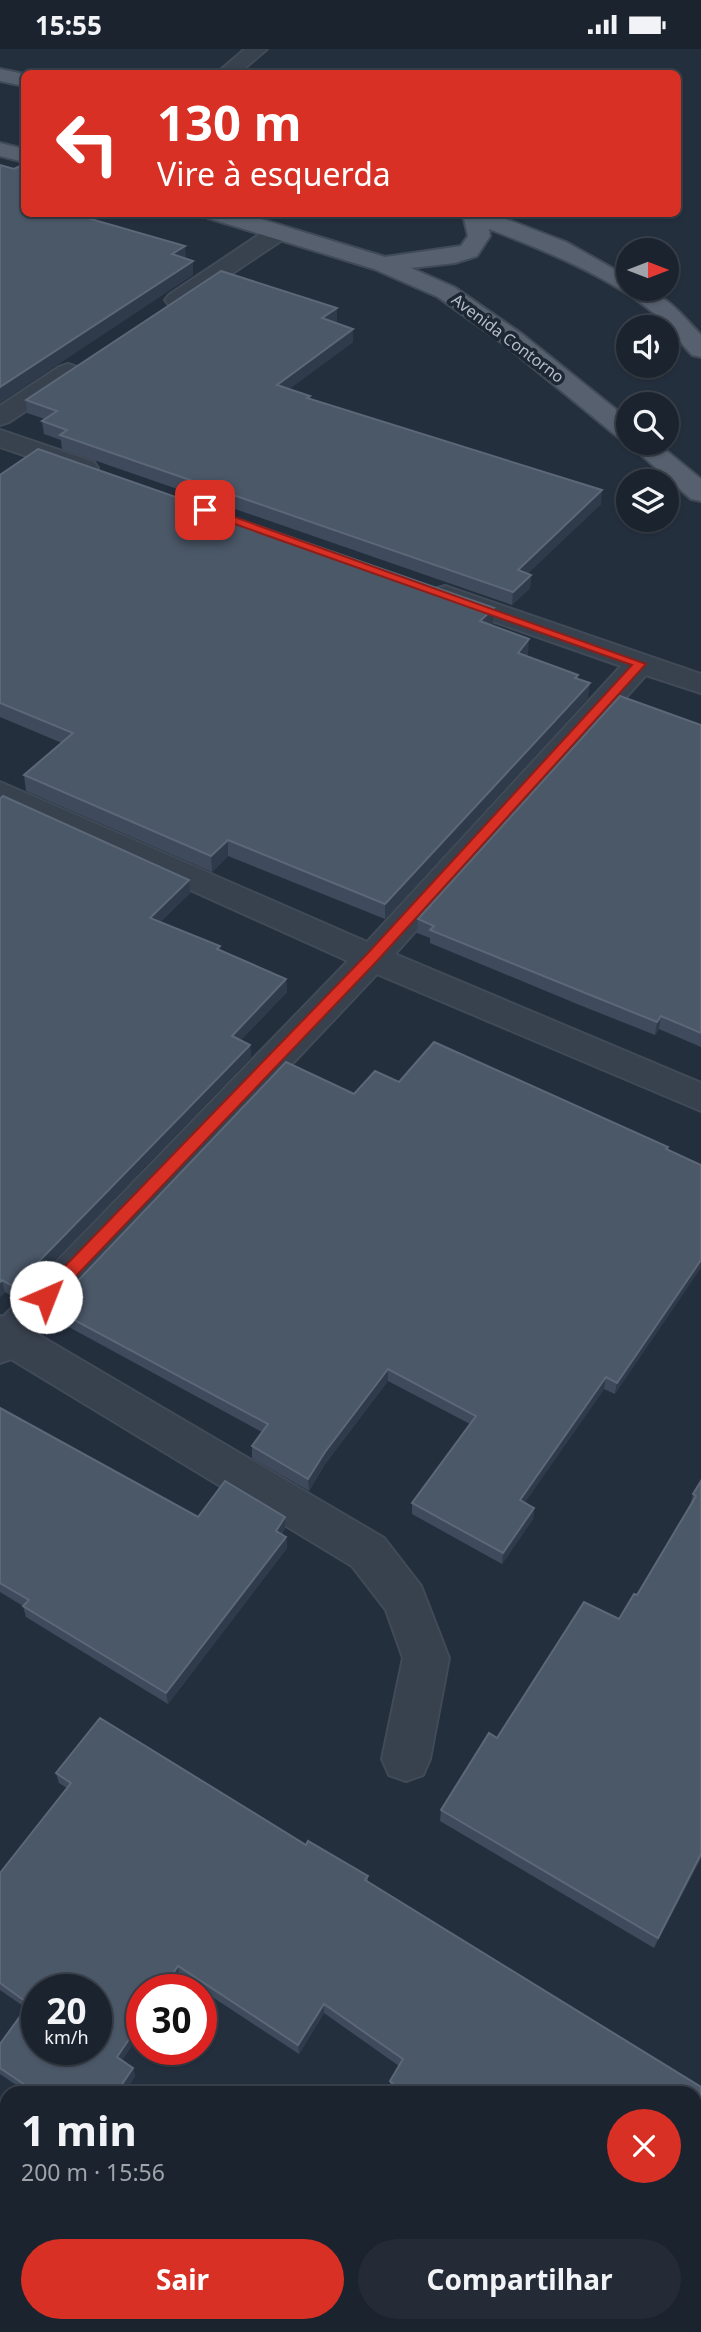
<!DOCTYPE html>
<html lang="pt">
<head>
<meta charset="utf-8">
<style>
	body { margin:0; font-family:"Noto Sans",sans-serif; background:#242b36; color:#f1f3f6; height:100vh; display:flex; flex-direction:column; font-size:26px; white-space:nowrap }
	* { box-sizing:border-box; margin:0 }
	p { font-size:23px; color:#a0a4aa }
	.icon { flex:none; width:38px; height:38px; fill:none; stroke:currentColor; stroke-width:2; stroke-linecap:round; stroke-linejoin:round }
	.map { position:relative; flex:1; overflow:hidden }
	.side { position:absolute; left:0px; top:2037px; width:702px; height:247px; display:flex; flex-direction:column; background:#1b232e; border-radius:21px 21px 0 0; box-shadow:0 2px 5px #0004,0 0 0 2px #39404a }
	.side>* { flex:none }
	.guide { position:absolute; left:21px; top:21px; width:660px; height:147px; border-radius:10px; box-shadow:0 2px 5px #0004,0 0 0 2px #39404a; background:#d93025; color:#fff; overflow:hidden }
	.needle { width:46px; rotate:90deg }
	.fabs { position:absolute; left:616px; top:189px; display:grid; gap:14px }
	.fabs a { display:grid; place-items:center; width:63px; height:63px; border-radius:50%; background:#1b232e; box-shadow:0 2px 5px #0004,0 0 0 2px #39404a; font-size:35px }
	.speed { position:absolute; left:21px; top:1925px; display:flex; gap:14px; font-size:35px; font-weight:700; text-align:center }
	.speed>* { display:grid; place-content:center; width:91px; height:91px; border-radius:50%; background:#1b232e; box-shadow:0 2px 5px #0004,0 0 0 2px #39404a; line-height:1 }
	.speed small { font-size:18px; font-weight:400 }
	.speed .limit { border:10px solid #d22; background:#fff; color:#111 }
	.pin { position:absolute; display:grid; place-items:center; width:60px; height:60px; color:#fff; margin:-30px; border-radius:14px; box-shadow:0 4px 10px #0006 }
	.me { position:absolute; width:77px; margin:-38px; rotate:44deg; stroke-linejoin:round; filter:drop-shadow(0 0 5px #0008) }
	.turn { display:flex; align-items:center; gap:24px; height:147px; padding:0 21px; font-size:32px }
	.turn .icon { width:91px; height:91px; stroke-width:2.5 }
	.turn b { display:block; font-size:49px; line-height:60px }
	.round { display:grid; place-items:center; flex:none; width:74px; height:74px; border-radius:37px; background:#242b36 }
	.overview { display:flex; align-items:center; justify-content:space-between; height:119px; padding:0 21px }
	h1 { font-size:42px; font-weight:700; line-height:52px }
	.action { display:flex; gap:14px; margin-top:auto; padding:14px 21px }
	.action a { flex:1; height:80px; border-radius:42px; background:#d93025; color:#fff; font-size:28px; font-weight:700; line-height:80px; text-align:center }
	.action a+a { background:#242b36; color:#f1f3f6 }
	.status { display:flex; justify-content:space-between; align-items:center; height:49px; padding:0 35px; background:#1b232e; direction:ltr }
	.status svg { height:19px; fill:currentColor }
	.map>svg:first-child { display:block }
</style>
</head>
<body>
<div class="status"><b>15:55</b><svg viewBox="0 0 49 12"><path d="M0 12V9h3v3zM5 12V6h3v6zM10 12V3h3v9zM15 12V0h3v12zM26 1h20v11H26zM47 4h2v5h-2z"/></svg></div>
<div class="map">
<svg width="701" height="2283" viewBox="0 0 701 2283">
	<rect width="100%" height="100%" fill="#242f3e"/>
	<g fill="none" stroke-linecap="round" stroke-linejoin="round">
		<g stroke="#414a57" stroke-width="4">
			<g id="minor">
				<path d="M245 0H267L239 24H217Z"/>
				<path d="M277 177 285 179 288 184 285 189 185 256H169L165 251 169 246 269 179Z"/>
				<path d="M68 315 77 318 81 323 77 328 9 373 0 376V357L59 318Z"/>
				<path d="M0 381 94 413 98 419 94 425 85 427 0 398Z"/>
				<path d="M445 537 701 625V644L646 626 395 905 701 1034V1062L377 925 37 1285 384 1489 421 1537 449 1609 430 1710 423 1726 406 1732 389 1726 382 1710 403 1609 386 1561 352 1517 11 1310 0 1314V1267L3 1268 348 912 0 755V733L367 893 621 617 435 552 431 546 435 540Z"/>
				<path d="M0 2080 7 2083V2139L0 2136Z"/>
				<path d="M207 2277H271L274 2283H210Z"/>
			</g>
		</g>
		<g stroke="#414a57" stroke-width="4">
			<g id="major">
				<path d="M0 20 24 25V37L0 32Z"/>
				<path d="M0 94 24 100V113L0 107Z"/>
				<path d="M205 164H241L385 208 461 197 468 187 464 170 457 164H490L566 193 628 228V240C664 240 678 262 701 286V308L692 306C680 293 669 278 656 266 614 229 541 200 489 180L490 187 477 207 455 214 411 219 454 238 522 285 628 370V391L619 389 504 295 438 248 374 220 208 169Z"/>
				<path d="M628 394H657L701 430V452L691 450Z"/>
			</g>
		</g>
		<use href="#minor" fill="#38414e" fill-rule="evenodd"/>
		<use href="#major" fill="#56606e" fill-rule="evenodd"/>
	</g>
	<g fill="#3f4b5c">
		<path d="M337 259V272L335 274 353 293 289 340 310 350 601 455 528 524 531 526 530 539 512 556 62 400 61 391 44 385 42 372 45 370 27 364 26 351Z"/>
		<path d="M0 426 494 559 493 574 491 576 528 605 527 607 578 626V630L588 649 385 870 228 807 212 823 26 742 24 726 62 694 0 668Z"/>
		<path d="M701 676V998L659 980 655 986 577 955 430 894V889L417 884 418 870Z"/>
		<path d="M0 750 189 831 190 844 160 873 220 901 286 930 287 943 241 991 250 996 251 1008 17 1250 5 1243 0 1248Z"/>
		<path d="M399 1033 668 1098 615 1345 604 1340 525 1453 534 1459 533 1470 502 1515 412 1465V1454L470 1375 388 1332 325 1415 309 1442 252 1409V1397L262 1383 54 1270 52 1259 354 1045Z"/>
		<path d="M0 1359 198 1468H285V1479L282 1485 286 1488 287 1499 168 1655 26 1568 23 1557 0 1543Z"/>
		<path d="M701 1432V1809L654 1899 440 1772 441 1761 497 1689 619 1570 637 1546 690 1458 693 1445Z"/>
		<path d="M56 1724 306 1796 368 1827V1833L701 2038V2283H696L687 2277H695V2044L390 2040V2032L399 2017 324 1964 299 2005 179 1926 122 2011 133 2019 135 2027 124 2044H28L0 2025V1995L26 1959 0 1941V1824L67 1739 59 1734Z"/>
		<path d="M356 2277H453L450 2283H365Z"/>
		<path d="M492 2277H602L599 2283H501Z"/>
	</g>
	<g fill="#2f3b4b">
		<path d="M69 164H93L70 178Z"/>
		<path d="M185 197 186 211 172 205Z"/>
		<path d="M193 212V226L0 354V338Z"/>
		<path d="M337 259V272L322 282V269Z"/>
		<path d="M353 280V293L277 349V336Z"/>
		<path d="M602 441 601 455 517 535 518 521Z"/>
		<path d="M531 526 530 539 512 556 513 543Z"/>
		<path d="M494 559 493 574 479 587 480 572Z"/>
		<path d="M529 590 528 605 517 619 518 604Z"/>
		<path d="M590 634 588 649 385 870V855Z"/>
		<path d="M228 791V807L212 823 211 807Z"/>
		<path d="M189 831 190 844 151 881 150 869Z"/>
		<path d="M286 930 287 943 232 1000V987Z"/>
		<path d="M661 967 659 980 655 986 657 973Z"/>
		<path d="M250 996 251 1008 17 1250 14 1238Z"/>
		<path d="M701 1211V1219L615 1345 617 1334Z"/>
		<path d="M2 1231 5 1243 0 1248V1233Z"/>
		<path d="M388 1320V1332L325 1415 309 1442 308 1430 325 1403Z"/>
		<path d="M606 1328 604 1340 519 1462 520 1451Z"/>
		<path d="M534 1459 533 1470 502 1515 503 1504Z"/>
		<path d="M285 1468V1479L276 1494V1482Z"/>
		<path d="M286 1488 287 1499 168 1655 166 1644Z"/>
		<path d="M701 1805V1809L654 1899 658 1889Z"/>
		<path d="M178 1917 179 1926 169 1941H162Z"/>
		<path d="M324 1955V1964L299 2005 298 1996Z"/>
		<path d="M142 1971V1982L119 2016 117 2008Z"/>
		<path d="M133 2019 135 2027 124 2044H116Z"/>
	</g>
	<g fill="#4b5868" stroke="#5c6777" stroke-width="2" fill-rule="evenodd">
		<path d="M24 115V164H70L185 197 172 205 193 212 0 338V116L14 120Z"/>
		<path d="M221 222 337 259 322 269 353 280 277 336 310 347 307 349 602 441 518 521 531 526 513 543 60 386 67 381 42 372 57 362 26 351Z"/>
		<path d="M38 400 494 559 480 572 529 590 518 604 578 626 575 629 590 634 385 855 228 791 211 807 24 726 73 684 0 654V426Z"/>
		<path d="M620 647 701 676V984L661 967 657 973 578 941 430 881 434 877 418 870Z"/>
		<path d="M3 747 189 831 150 869 220 897 217 900 286 930 232 987 250 996 14 1238 2 1231 0 1233V750Z"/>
		<path d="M434 993 668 1098 666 1100 701 1116V1211L617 1334 606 1328 520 1451 534 1459 503 1504 412 1454 476 1367 388 1320 325 1403 308 1430 252 1397 268 1375 52 1259 286 1013 354 1045 375 1022 399 1033Z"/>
		<path d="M0 1359 198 1468 225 1432 285 1468 276 1482 286 1488 166 1644 23 1557 29 1551 0 1534Z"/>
		<path d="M701 1432V1805L658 1889 441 1761 489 1684 497 1689 584 1553 619 1570 634 1545 637 1546 696 1447 693 1445Z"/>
		<path d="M100 1669 306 1796 308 1792 368 1827 365 1831 701 2038V2277L695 2273V2044H388L393 2035 390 2032 403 2010 324 1955 298 1996 178 1917 162 1941H142V1971L117 2008 133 2019 116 2044H37L0 2019V1995L29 1955 0 1934V1824L71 1734 56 1724ZM37 1941H96V2000H37Z"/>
		<path d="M0 2192 7 2197V2277H112L121 2283H0Z"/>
		<path d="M365 2277H451L447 2283H374Z"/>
		<path d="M502 2277H601L598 2283H511Z"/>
	</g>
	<path fill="#d93025" stroke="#8d1f18" stroke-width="2" d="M201 459H209L646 615 377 912 52 1252H40L38 1248 40 1243 367 905 632 616 201 463Z"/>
	<g text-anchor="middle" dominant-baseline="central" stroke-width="7" stroke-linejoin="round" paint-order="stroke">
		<g font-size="16" fill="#b4bcc9" stroke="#1d2633">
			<text transform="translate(508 289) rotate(37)">Avenida Contorno</text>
		</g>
	</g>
</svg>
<div class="fabs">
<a><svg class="needle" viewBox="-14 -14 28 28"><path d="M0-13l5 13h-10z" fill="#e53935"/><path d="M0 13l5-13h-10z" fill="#a0a4aa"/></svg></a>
<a><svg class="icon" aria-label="sound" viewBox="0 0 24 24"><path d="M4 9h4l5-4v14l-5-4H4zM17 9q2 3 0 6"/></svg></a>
<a><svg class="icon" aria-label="search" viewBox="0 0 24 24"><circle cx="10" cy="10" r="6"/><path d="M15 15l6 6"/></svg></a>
<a><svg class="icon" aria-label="layers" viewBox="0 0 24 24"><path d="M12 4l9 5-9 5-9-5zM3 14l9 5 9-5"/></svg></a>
</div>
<div class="speed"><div>20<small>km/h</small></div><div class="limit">30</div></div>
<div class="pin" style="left:205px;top:461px;background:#d93025"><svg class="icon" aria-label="arrive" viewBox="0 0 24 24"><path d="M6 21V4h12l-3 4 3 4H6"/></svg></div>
<svg class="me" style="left:46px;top:1248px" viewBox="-20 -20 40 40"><circle r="19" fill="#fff"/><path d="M0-13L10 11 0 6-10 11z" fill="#d93025"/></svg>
<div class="guide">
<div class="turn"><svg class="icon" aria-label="left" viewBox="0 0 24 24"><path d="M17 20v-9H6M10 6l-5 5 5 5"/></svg><div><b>130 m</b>Vire à esquerda</div></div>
</div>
<section class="side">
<div class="overview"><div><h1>1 min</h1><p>200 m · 15:56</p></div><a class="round" style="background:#d93025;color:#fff"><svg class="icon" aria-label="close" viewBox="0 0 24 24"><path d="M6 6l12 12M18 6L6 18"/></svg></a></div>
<div class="action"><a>Sair</a><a>Compartilhar</a></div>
</section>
</div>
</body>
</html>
